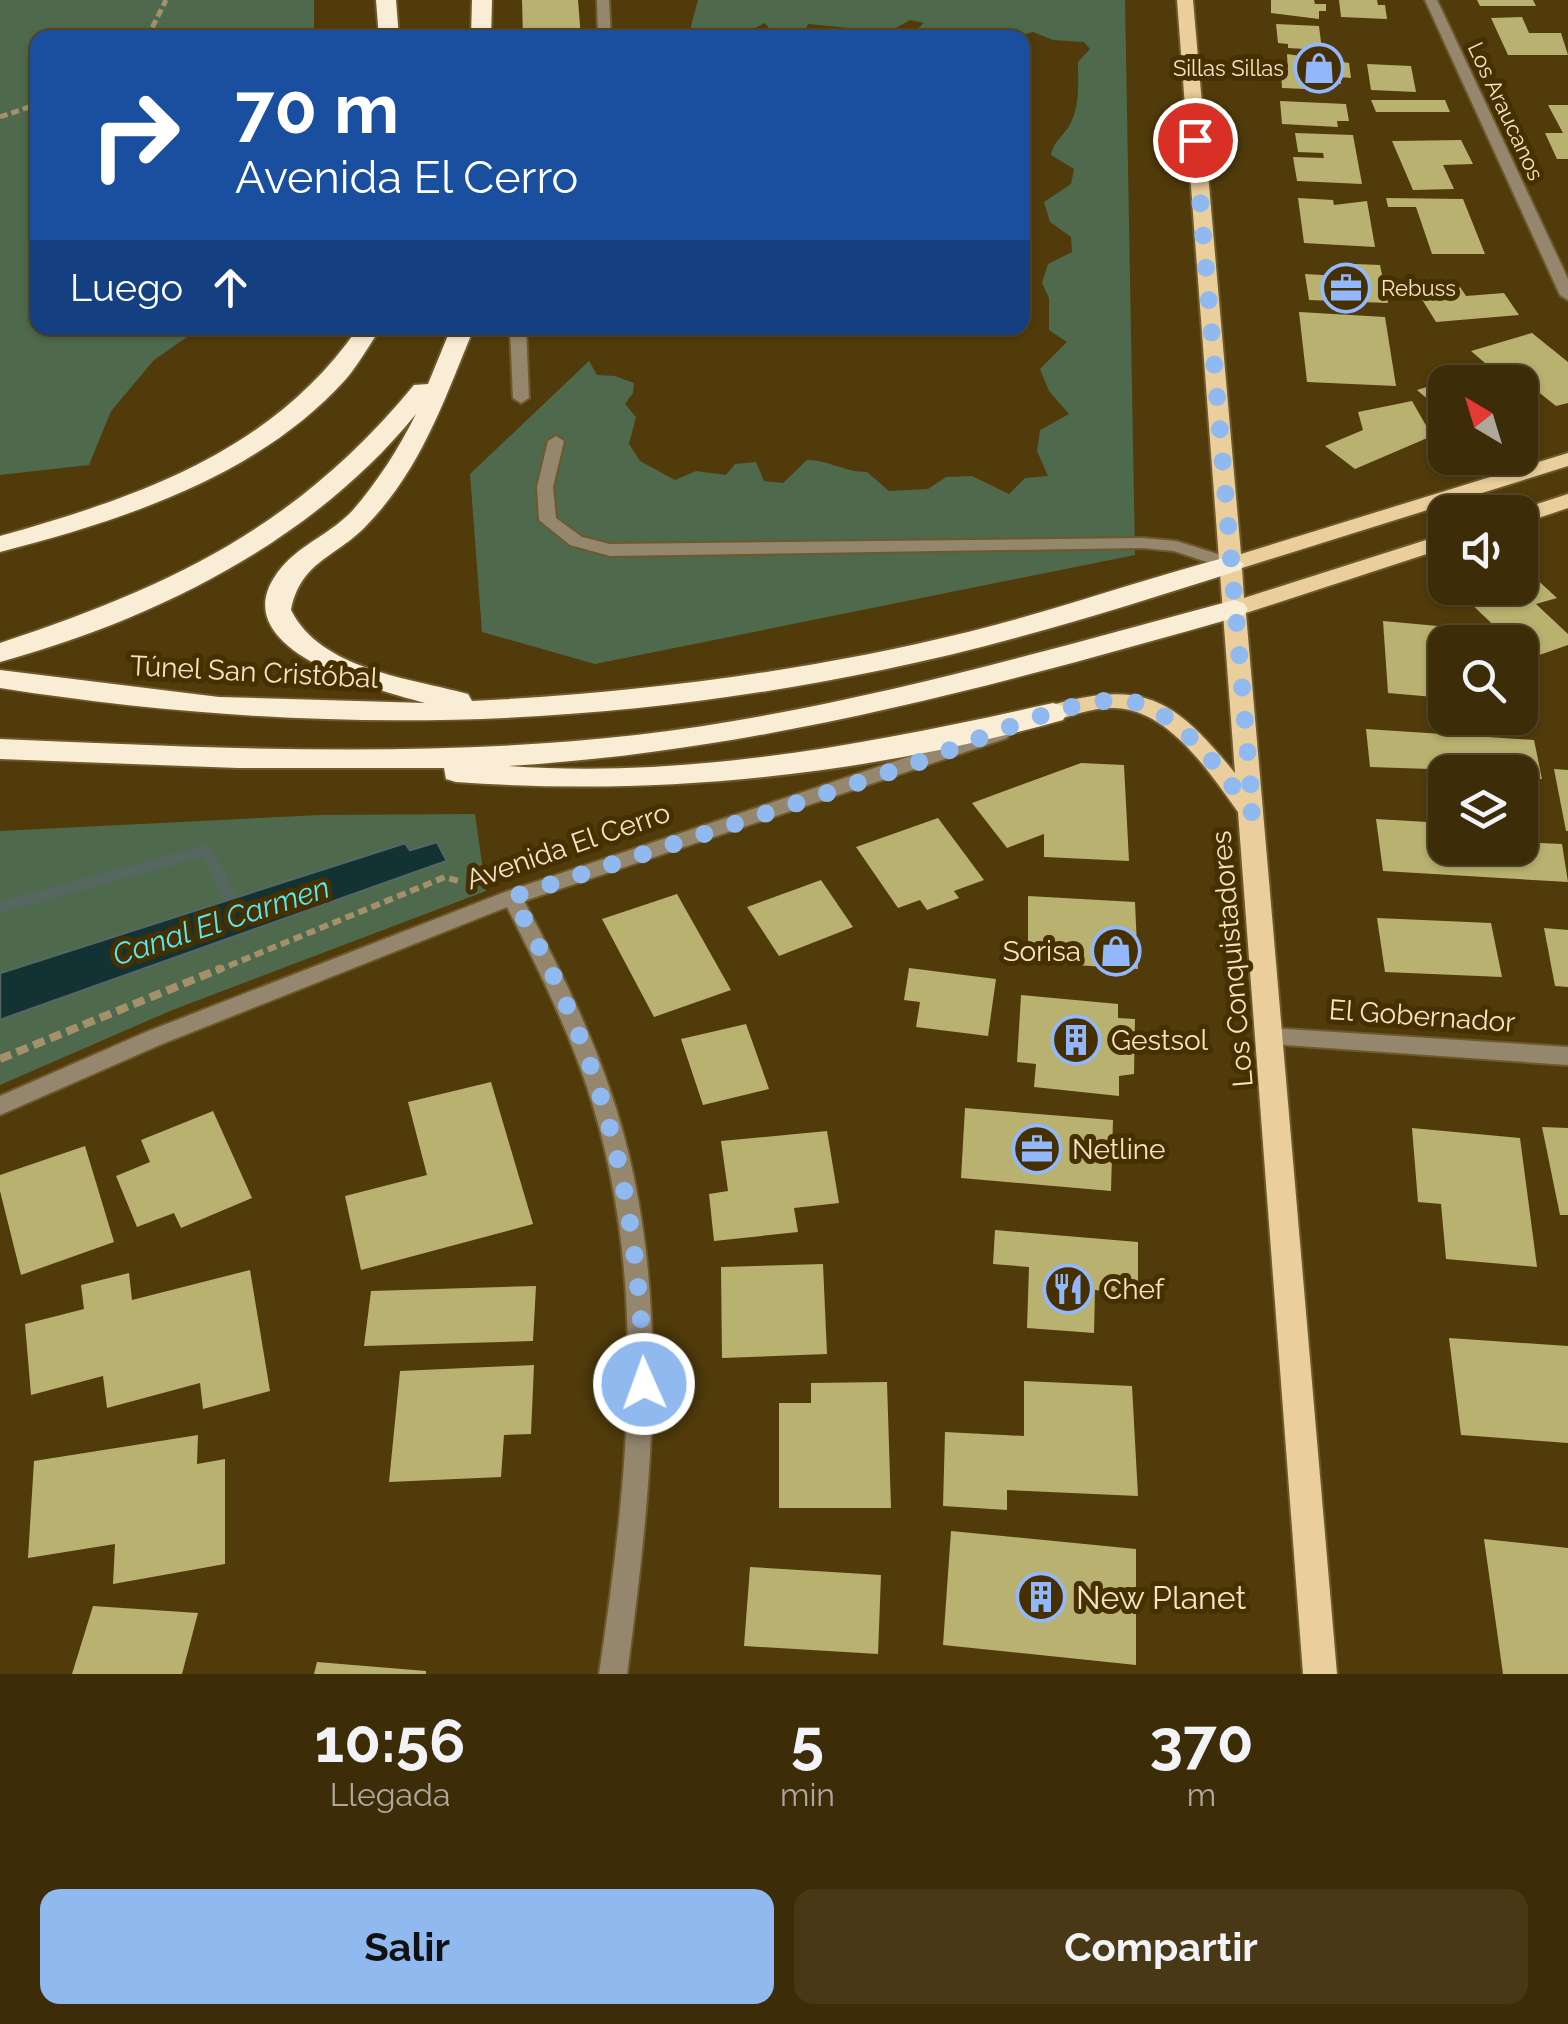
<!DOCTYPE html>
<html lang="es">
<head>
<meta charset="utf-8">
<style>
	body { margin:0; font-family:Raleway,sans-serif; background:#483816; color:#f1f3f6; height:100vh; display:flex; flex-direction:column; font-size:38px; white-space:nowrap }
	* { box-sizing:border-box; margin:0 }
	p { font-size:32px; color:#ada79c }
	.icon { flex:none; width:55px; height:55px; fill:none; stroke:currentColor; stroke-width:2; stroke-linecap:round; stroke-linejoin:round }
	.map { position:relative; height:1674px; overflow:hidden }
	.panel { display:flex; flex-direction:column; background:#3d2c08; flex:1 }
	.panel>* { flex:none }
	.guide { position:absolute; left:30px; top:30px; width:1000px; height:305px; border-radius:20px; box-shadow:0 2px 8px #0004,0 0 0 2px #564829; background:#1a4fa0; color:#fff; overflow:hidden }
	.needle { width:65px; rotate:322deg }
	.fabs { position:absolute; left:1428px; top:365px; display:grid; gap:20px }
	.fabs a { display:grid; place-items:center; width:110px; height:110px; border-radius:20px; background:#3d2c08; box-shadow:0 2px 8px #0004,0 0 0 2px #564829; font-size:50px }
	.pin { position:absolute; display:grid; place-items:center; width:85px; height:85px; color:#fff; margin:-42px; border:5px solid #fff; border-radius:50%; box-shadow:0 2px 10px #0007 }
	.me { position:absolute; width:110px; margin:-55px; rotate:358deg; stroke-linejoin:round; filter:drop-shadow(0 0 8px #0008) }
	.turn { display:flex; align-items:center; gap:35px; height:210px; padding:0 40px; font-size:45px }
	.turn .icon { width:130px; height:130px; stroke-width:2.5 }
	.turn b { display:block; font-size:70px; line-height:85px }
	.then { display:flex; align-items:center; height:95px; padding:0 40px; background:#0003; gap:20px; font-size:38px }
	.eta { display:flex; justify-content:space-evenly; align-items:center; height:170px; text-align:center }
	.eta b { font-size:60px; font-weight:700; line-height:70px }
	.cta { display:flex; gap:20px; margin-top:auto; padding:20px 40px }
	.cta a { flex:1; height:115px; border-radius:20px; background:#90b9f0; color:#111; font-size:40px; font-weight:700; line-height:115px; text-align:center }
	.cta a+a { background:#483816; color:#f1f3f6 }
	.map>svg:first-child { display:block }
</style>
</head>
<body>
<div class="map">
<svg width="1568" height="1674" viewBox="0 0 1568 1674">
	<rect width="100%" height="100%" fill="#513b0a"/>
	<g fill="#4e694b">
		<path d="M0 0H314V37L38 38V328H200L154 360 111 411 89 465 0 475Z"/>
		<path d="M698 0H1125L1135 555 595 664 482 632 470 474 589 361 597 375 615 376 634 383 633 393 625 404 636 417 629 444 640 461 675 480 696 471 726 475 735 464 756 462 764 481 783 483 807 460C829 460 844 472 867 472L889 491 928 489 946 477 972 476 1009 494 1025 478 1048 476 1037 451 1040 430 1069 414 1049 391 1040 369 1067 342 1049 330V298L1042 283 1048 264 1072 252 1071 237 1050 222 1044 202 1071 184 1074 169 1051 155C1054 139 1067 134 1072 120 1080 102 1078 81 1078 62L1090 49 1084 42 1053 40 1033 32 1011 38 908 37 924 23 910 20 880 37H855L849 28 808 24 803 37C785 37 776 39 765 23L751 30 748 37H688Z"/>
		<path d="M475 814 486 891 170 1011 0 1085V831L320 815Z"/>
	</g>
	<path fill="#123234" stroke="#566760" stroke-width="2.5" d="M437 842 447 861 0 1020V973L405 843 410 850Z"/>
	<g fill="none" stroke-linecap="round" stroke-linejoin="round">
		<path fill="#566760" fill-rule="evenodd" d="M206 845 211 846 236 895 233 899H223L202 857 0 913V901Z"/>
	</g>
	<g fill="#b8b16f">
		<path d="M522 0H578L581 38H523Z"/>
		<path d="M1271 0H1314L1315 4H1326V11H1319V19L1271 13Z"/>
		<path d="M1339 0H1377L1378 5H1385L1387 19 1341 17Z"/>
		<path d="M1477 0H1533L1536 6H1480Z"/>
		<path d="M1522 17 1529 33H1561L1568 55H1508L1491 18Z"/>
		<path d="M1276 24 1319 26 1322 50 1288 48V44L1278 43Z"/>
		<path d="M1287 54 1349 63 1351 78 1340 77 1341 84H1328L1329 90 1282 88 1281 73H1288Z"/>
		<path d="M1367 64 1411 66 1416 92 1371 90Z"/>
		<path d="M1371 100H1445L1450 112H1376Z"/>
		<path d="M1280 101 1346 104 1349 121H1337L1338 127 1282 124Z"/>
		<path d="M1548 105H1568V159H1557L1545 133H1563Z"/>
		<path d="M1295 133 1353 135 1362 184 1297 181 1293 157 1324 158 1323 153 1298 152Z"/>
		<path d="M1461 140 1473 164 1443 165 1454 189 1413 190 1392 141Z"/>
		<path d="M1298 198 1333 200 1334 205 1367 201 1375 247 1304 243Z"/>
		<path d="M1386 198 1463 199 1485 254H1432L1416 207H1388Z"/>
		<path d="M1355 264 1380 265 1388 303 1309 300 1305 274 1357 277Z"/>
		<path d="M1456 281 1466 296 1504 293 1519 315 1436 322 1413 285Z"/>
		<path d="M1299 312 1385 317 1396 386 1307 382Z"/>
		<path d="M1532 333 1568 362V403L1556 406 1512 371 1499 375 1471 351Z"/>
		<path d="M1475 372 1488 382H1445V414L1417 390Z"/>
		<path d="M1412 401 1432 436 1355 469 1325 446 1363 430 1358 412Z"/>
		<path d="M1531 574 1557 598 1536 604 1568 634V645L1528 659 1520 651V642H1511L1462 595 1487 588H1520V577Z"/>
		<path d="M1383 621 1449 627 1445 698 1388 693Z"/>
		<path d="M1366 729 1534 740 1542 779 1520 777V772L1370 767Z"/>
		<path d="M1081 763 1124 765 1129 861 1044 857V834L1007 848 972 803Z"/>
		<path d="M1554 769 1568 770V831H1566Z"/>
		<path d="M938 818 984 880 954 891 959 898 927 910 920 900 898 908 856 847Z"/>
		<path d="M1376 819 1445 823V848H1520V842L1562 844 1568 882 1383 871Z"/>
		<path d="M821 880 853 927 779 956 747 907Z"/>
		<path d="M677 894 731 990 654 1017 602 919Z"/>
		<path d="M1028 896 1135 902 1138 969 1028 962Z"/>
		<path d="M1377 918 1491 923 1502 977 1385 972Z"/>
		<path d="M1544 928 1568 930V987L1555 986Z"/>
		<path d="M909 968 996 979 988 1036 916 1027 920 1002 904 1000Z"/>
		<path d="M1021 995 1118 1004V1018L1135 1019 1134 1074 1119 1076V1096L1034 1087 1036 1064 1017 1062Z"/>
		<path d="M746 1024 769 1089 703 1105 681 1039Z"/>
		<path d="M491 1082 533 1224 361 1270 345 1196 427 1175 408 1102Z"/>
		<path d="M965 1108 1113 1120 1111 1191 961 1178Z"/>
		<path d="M213 1111 252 1198 181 1228 174 1213 137 1227 116 1176 150 1162 141 1140Z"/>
		<path d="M1542 1127 1568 1128V1215H1560Z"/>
		<path d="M1412 1128 1520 1138 1537 1267 1446 1259 1441 1204 1418 1202Z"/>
		<path d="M827 1131 839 1203 794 1208 798 1232 714 1241 709 1194 728 1191 721 1141Z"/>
		<path d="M85 1146 114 1242 21 1275 0 1191V1175Z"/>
		<path d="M995 1230 1138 1242V1294L1095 1290 1094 1333 1027 1328 1029 1267 993 1264Z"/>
		<path d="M823 1264 827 1354 722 1358 721 1267Z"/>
		<path d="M250 1270 270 1391 203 1409 200 1383 107 1408 103 1376 31 1395 25 1324 84 1309 81 1285 129 1273 132 1300Z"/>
		<path d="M536 1286 533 1341 364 1346 371 1291Z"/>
		<path d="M1449 1338 1568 1346V1443L1461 1435Z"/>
		<path d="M534 1365 531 1434 504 1435 501 1477 389 1482 400 1371Z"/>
		<path d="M1024 1381 1132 1386 1138 1496 1007 1490V1510L943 1506 945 1432 1024 1436Z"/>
		<path d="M887 1382 891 1508H779V1403H811V1383Z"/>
		<path d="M198 1435 197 1464 225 1459V1564L113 1584 115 1544 28 1558 34 1461Z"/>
		<path d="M951 1531 1136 1549V1665L943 1645Z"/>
		<path d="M1484 1539 1568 1548V1674H1503Z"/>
		<path d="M750 1567 881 1575 878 1654 744 1646Z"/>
		<path d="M93 1606 198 1613 182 1674H72Z"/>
		<path d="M317 1662 426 1671V1674H314Z"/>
	</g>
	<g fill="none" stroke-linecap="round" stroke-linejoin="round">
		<g stroke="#6e592c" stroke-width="4">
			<g id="service">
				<path d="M597 0H609L611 38H598Z"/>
				<path d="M510 328H526L529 398 521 403 513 398Z"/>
				<path d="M556 436 564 441 553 487 556 518 582 537 610 544 1142 538 1176 541 1237 560 1240 564 1231 570 1174 551 1142 548 610 556 570 545 539 520 537 487 548 441Z"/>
			</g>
		</g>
		<g stroke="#6e592c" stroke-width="4">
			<g id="minor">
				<path d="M1425 0H1437L1568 279V300L1560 295Z"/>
				<path d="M1000 726 1007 728 1010 733 1007 738 524 901C556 962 587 1022 609 1087 675 1277 653 1479 627 1674H599C628 1479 651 1278 587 1087 566 1025 537 966 507 907L162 1044 0 1115V1096L146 1032 505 892Z"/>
				<path d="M1271 1028 1568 1047V1065L1271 1044 1263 1042 1260 1036 1263 1030Z"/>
			</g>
		</g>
		<g stroke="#6e592c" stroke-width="4">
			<g id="primary">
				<path d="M1177 0H1193L1241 554 1568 453V466L1242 568 1244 598 1445 534V548L1246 613 1337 1674H1303L1238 812C1210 773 1168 709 1115 708 1094 707 1073 715 1053 721L1041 713 1045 707C1142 679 1172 696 1235 773Z"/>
				<path d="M1568 494V508L1520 524V512H1512Z"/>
			</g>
		</g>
		<g stroke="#6e592c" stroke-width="4">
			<g id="motorway">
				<path d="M376 0H396L399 38H379Z"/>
				<path d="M472 0H492L491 38H471Z"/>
				<path d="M358 328H381C369 345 359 364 346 379 258 477 123 520 0 552V536C139 497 273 451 358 328Z"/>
				<path d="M451 328H474C445 398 421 470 366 526 335 558 301 561 291 610 321 670 410 678 468 694L472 701C639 693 805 672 968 632 1057 610 1143 579 1231 556L1244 564 1240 570C1122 608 1004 645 882 670 584 732 300 735 0 688V670L219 697 425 703C373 689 215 648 281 568 301 544 332 533 353 510 378 481 399 448 416 414 313 541 156 619 0 662V643C172 586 297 527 414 385L428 384Z"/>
				<path d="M1234 600 1244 603 1248 609 1244 615C1002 684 760 751 508 766 692 779 874 743 1053 703L1063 706 1067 713 1063 720C866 775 660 797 456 782L446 779 444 768H238L0 759V739C212 748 425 759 636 735 840 711 1036 653 1234 600Z"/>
			</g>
		</g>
		<g stroke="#a4916a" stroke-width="5" stroke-dasharray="8 4" stroke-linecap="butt">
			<path d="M147 38 166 0"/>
			<path d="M0 117 38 104"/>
		</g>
		<path stroke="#a4916a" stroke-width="6" stroke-dasharray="9 5" stroke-linecap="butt" d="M216 971 445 877 462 882"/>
		<path stroke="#a4916a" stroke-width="8" stroke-dasharray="12 6" stroke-linecap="butt" d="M0 1059 222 968"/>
		<use href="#service" fill="#94876e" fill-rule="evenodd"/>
		<use href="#minor" fill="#94876e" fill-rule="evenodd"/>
		<use href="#primary" fill="#eace9b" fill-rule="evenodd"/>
		<use href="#motorway" fill="#faedd5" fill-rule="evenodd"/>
	</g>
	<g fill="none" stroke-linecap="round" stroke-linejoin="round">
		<path stroke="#90b9f0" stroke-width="18" stroke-dasharray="0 32.4" d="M644 1384C639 1199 604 1057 512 897 647 853 781 809 916 763 968 745 1082 690 1133 702 1180 712 1226 777 1253 814L1195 140"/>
	</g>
	<defs>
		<g id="shop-ring" transform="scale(2.5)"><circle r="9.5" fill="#463000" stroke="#92b7fd" stroke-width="1.5"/><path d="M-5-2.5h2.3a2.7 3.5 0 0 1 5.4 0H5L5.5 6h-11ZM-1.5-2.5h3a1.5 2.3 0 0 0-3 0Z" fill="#92b7fd"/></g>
		<g id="office-ring" transform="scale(2.5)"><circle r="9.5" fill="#463000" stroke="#92b7fd" stroke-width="1.5"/><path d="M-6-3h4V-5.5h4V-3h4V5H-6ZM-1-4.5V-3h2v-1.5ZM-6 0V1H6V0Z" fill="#92b7fd"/></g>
		<g id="building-ring" transform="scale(2.5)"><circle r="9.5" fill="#463000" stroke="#92b7fd" stroke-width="1.5"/><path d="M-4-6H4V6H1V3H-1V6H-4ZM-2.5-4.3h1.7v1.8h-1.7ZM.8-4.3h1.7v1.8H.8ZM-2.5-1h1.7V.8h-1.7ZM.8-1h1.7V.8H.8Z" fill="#92b7fd"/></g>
		<g id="restaurant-ring" transform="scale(2.5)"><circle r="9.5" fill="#463000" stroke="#92b7fd" stroke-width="1.5"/><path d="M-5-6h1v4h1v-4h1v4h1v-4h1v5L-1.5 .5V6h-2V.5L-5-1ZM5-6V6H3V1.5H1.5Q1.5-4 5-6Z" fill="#92b7fd"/></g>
	</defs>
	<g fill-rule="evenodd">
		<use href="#shop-ring" x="1319" y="68"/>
		<use href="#office-ring" x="1346" y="288"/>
		<use href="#shop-ring" x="1116" y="951"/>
		<use href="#building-ring" x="1076" y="1040"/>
		<use href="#office-ring" x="1037" y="1149"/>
		<use href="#restaurant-ring" x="1068" y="1289"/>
		<use href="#building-ring" x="1041" y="1597"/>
	</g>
	<g text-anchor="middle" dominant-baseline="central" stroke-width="10" stroke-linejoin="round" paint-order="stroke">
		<g font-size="22" fill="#f4e4c6" stroke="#463000" text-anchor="end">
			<text x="1284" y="68">Sillas Sillas</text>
			<text x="1381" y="288" text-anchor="start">Rebuss</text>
		</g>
		<g font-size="22" fill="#f4e4c6" stroke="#463000">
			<text transform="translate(1506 111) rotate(65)">Los Araucanos</text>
		</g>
		<g font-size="28" fill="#f4e4c6" stroke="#463000">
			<text transform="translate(254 672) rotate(3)">Túnel San Cristóbal</text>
			<text transform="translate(568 846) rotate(-19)">Avenida El Cerro</text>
			<text transform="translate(1232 959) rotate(-95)">Los Conquistadores</text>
			<text transform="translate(1422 1016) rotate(4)">El Gobernador</text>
		</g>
		<g font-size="28" fill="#f4e4c6" stroke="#463000" text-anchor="start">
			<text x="1081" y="951" text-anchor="end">Sorisa</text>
			<text x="1111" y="1040">Gestsol</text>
			<text x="1072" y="1149">Netline</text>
			<text x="1103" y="1289">Chef</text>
		</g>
		<g font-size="30" font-style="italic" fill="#57e8f4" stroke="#463000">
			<text transform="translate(221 921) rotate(-18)">Canal El Carmen</text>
		</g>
		<g font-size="32" fill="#f4e4c6" stroke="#463000" text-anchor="start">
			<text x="1076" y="1597">New Planet</text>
		</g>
	</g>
</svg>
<div class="fabs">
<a><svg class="needle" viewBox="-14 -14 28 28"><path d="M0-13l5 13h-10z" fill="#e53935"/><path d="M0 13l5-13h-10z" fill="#ada79c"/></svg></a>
<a><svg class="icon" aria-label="sound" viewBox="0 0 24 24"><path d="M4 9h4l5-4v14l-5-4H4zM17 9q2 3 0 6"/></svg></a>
<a><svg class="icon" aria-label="search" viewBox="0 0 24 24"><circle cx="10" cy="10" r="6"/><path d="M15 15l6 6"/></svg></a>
<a><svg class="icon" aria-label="layers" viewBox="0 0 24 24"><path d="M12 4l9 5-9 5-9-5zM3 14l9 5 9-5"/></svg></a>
</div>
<div class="pin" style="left:1195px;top:140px;background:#d93025"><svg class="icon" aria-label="arrive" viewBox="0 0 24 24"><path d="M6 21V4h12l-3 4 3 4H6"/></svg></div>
<svg class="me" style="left:644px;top:1384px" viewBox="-20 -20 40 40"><circle r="17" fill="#90b9f0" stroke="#fff" stroke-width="3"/><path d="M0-11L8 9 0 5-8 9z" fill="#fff"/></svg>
<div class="guide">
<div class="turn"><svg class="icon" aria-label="right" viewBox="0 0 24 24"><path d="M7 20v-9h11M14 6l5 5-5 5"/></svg><div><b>70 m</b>Avenida El Cerro</div></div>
<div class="then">Luego<svg class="icon" aria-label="ahead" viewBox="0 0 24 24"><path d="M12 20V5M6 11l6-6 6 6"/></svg></div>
</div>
</div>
<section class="panel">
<div class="eta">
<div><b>10:56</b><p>Llegada</p></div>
<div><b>5</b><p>min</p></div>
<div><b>370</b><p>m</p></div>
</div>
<div class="cta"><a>Salir</a><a>Compartir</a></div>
</section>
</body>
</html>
